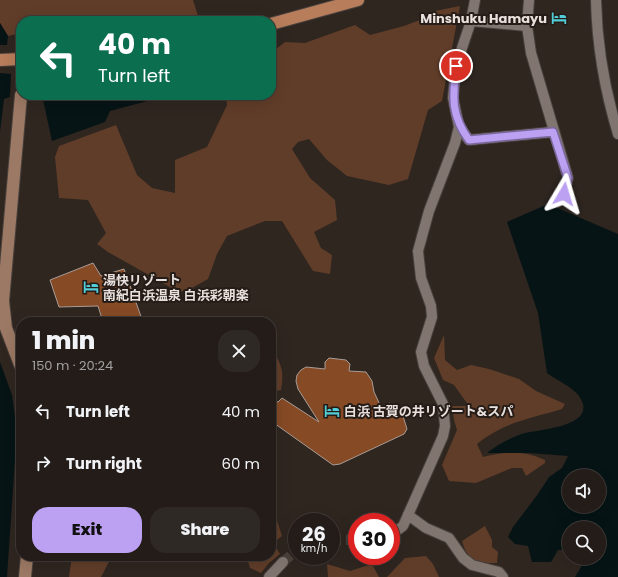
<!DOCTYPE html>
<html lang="en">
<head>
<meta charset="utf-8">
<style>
	body { margin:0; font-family:Poppins,"Noto Sans JP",sans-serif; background:#2f2925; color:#f1f3f6; height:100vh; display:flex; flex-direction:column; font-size:15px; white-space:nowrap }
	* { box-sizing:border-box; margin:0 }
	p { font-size:13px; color:#a3a1a2 }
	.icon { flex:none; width:22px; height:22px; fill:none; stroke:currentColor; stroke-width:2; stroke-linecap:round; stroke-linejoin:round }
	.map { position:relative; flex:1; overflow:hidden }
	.panel { position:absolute; left:16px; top:317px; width:260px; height:244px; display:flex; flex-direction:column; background:#231c18; border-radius:16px; box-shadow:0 4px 16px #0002,0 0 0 1px #403a37 }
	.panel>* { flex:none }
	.banner { position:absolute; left:16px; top:16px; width:260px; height:84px; border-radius:16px; box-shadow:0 4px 16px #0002,0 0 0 1px #403a37; background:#0b6e4f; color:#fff; overflow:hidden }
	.tools { position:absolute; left:562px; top:469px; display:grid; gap:8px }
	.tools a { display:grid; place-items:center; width:44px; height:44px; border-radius:50%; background:#231c18; box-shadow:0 4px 16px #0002,0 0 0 1px #403a37; font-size:20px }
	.speed { position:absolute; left:288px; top:513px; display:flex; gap:8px; font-size:20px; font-weight:700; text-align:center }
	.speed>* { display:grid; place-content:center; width:52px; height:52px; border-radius:50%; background:#231c18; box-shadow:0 4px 16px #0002,0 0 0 1px #403a37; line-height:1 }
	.speed small { font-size:10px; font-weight:400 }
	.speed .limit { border:6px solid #d22; background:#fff; color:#111 }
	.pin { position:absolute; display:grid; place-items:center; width:34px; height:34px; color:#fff; margin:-17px; border:2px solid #fff; border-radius:50%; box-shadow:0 1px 4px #0007 }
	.me { position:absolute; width:44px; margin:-22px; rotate:7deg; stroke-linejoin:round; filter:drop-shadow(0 0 3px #0008) }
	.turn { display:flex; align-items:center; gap:14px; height:84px; padding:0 16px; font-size:18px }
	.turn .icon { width:52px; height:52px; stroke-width:2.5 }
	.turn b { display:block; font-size:28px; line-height:34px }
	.round { display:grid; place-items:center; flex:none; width:42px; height:42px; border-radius:16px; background:#2f2925 }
	.head { display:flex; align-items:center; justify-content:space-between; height:68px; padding:0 16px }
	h1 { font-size:24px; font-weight:800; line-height:30px }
	.button { display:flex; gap:8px; margin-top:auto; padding:8px 16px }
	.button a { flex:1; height:46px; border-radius:16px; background:#bca0f2; color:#111; font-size:16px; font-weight:800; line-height:46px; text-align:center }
	.button a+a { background:#2f2925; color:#f1f3f6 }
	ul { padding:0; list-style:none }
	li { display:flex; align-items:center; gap:12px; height:52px; padding:0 16px }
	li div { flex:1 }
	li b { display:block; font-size:15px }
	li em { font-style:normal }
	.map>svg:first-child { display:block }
</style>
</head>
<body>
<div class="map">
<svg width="618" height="577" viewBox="0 0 618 577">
	<rect width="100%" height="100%" fill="#2f2620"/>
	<g fill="#603d29">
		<path d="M0 0H193L199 19 196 21H97L95 19 94 21H21V33L8 36 0 23Z"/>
		<path d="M460 6 442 101 428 110 408 179 389 185 347 176 327 160 309 139 298 142 292 149 310 178 335 200 337 220 314 232 321 248 332 255 330 274 313 271 282 221H265L227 236 217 254 208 279 190 289 179 292 108 252 97 244 106 233 88 200 59 198 55 157 59 146 116 125 137 175 152 188 175 193V160L207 147 227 105 226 95H271V53L285 42 305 43 355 25 370 35 404 26 420 20 430 12Z"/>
		<path d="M226 316 241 321 242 322H216Z"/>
		<path d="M444 335 445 360 457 370 471 365 489 369 519 379 536 391 565 404 562 409C529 419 504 422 477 444L483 457C507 451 522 450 545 460V463L526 476 522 468H512L476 483 449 481 442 465 457 430 454 420 452 406H469L454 385 443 380 434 358Z"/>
		<path d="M271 349C282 363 284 372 281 390L275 391 271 388Z"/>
		<path d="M271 502 282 536 273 543 280 554 269 563 261 573 250 568 247 558 248 556H271Z"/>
		<path d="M485 526 492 540V547L498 552 497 563C477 563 468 562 462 541Z"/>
		<path d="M72 556H120L111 558 101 577H69Z"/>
		<path d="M426 556 433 564 439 577H387L405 558Z"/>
		<path d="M327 564 350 571 372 564 379 577H328Z"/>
	</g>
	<g fill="#061415" fill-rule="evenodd">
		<path d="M0 23 8 36 7 45H0Z"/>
		<path d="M0 73 11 74 10 97 4 99 0 132Z"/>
		<path d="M42 95H148L151 100 110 111 105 122 52 141Z"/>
		<path d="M548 204 618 234V577H575L584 562 583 558H599V528H569V550H558L551 562H532L528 546 515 544 508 537 513 527 538 494 549 477 562 468 568 456 529 453H487C497 445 511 437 525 433 541 429 600 426 579 396 574 388 555 379 547 373L538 313 507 222ZM569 476H599V506H569Z"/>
		<path d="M0 362 12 395 17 431 7 577H0Z"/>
	</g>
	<g fill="#864a25" stroke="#a99c96">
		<path d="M93 263 101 276 124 269 143 322H103L98 306 59 307 50 280Z"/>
		<path d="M329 358 346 360 350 364 349 371 366 372 372 381 374 392 381 407 390 403 395 414 399 413 403 416 407 429 404 434 340 464 333 465 271 421V400L278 402 282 398 319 422 298 389 296 381 297 375 301 370 306 367 325 369V362Z"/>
	</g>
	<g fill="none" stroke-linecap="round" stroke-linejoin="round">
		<g stroke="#4b423c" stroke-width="10" stroke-dasharray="10 5" stroke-linecap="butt">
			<path d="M331 540H357"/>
			<path d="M283 562 297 550"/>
		</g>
		<g stroke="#49413d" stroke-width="12">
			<g id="street">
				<path d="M475 0 471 21 456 66 453 98 459 127 469 140 553 132"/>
				<path d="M529 0 527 26 531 53 568 178 564 194"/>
				<path d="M596 0C597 45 605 91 618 134"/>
				<path d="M471 21 527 26"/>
				<path d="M408 515 426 528 449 538 463 558 472 565 499 572 503 577"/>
				<path d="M391 535 403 526 408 515 443 436 445 426 443 404 424 366 421 352 432 317 431 306 421 278 418 251 429 211 455 143 459 127"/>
				<path d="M269 577 283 562"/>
			</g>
		</g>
		<g stroke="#49413d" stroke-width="14">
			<g id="secondary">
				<path d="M21 367 6 328 3 301 21 95"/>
				<path d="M25 577 27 556"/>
			</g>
		</g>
		<g stroke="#49413d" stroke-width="14">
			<g id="primary">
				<path d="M271 24 358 0"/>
				<path d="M0 60 21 59"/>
			</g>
		</g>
		<use href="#street" stroke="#81756f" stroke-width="10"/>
		<use href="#secondary" stroke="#9c7964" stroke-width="12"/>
		<use href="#primary" stroke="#b87d5a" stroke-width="12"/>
	</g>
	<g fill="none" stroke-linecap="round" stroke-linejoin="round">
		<g stroke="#7a689d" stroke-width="10">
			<path id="route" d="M456 66C453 96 450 114 469 140L553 132 568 178 564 194"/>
		</g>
		<use href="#route" stroke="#bca0f2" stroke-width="7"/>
	</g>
	<defs>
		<g id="hotel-bare" transform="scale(1.2)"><path d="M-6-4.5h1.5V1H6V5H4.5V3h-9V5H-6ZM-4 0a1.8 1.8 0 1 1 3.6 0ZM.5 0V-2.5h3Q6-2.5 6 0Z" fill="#52ccd6" stroke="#251c17" stroke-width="2.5" paint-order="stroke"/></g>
	</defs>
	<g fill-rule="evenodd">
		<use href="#hotel-bare" x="559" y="18"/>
		<use href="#hotel-bare" x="91" y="287"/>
		<use href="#hotel-bare" x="332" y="411"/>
	</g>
	<g text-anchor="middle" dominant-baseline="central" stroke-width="4" stroke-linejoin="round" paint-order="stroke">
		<g font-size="13" font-weight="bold" fill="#e8e1de" stroke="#251c17" text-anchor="start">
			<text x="547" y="18" text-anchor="end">Minshuku Hamayu</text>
			<text x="103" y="280">湯快リゾート<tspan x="103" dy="15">南紀白浜温泉 白浜彩朝楽</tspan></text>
			<text x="344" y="411">白浜 古賀の井リゾート&amp;スパ</text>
		</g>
	</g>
</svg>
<div class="tools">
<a><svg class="icon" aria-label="sound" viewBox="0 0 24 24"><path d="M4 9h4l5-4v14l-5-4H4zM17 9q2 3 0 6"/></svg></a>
<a><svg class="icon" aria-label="search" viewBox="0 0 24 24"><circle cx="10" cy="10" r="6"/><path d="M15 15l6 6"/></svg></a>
</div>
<div class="speed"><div>26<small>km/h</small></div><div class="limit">30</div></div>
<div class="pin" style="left:456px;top:66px;background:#d93025"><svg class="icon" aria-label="arrive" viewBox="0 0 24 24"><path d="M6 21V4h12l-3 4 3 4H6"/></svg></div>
<svg class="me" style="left:564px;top:194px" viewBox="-20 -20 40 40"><path d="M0-17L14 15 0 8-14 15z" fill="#bca0f2" stroke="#fff" stroke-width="4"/></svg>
<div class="banner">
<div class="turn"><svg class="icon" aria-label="left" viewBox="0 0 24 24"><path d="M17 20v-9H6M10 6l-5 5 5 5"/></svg><div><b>40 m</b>Turn left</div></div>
</div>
<section class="panel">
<div class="head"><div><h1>1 min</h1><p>150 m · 20:24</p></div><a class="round"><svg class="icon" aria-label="close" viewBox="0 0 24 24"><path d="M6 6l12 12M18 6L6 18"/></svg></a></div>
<ul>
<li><svg class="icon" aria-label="left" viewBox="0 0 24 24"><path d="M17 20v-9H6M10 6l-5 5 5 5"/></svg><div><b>Turn left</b></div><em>40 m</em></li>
<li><svg class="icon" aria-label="right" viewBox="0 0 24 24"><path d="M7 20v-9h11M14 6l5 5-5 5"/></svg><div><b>Turn right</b></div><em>60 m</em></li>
</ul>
<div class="button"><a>Exit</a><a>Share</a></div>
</section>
</div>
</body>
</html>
